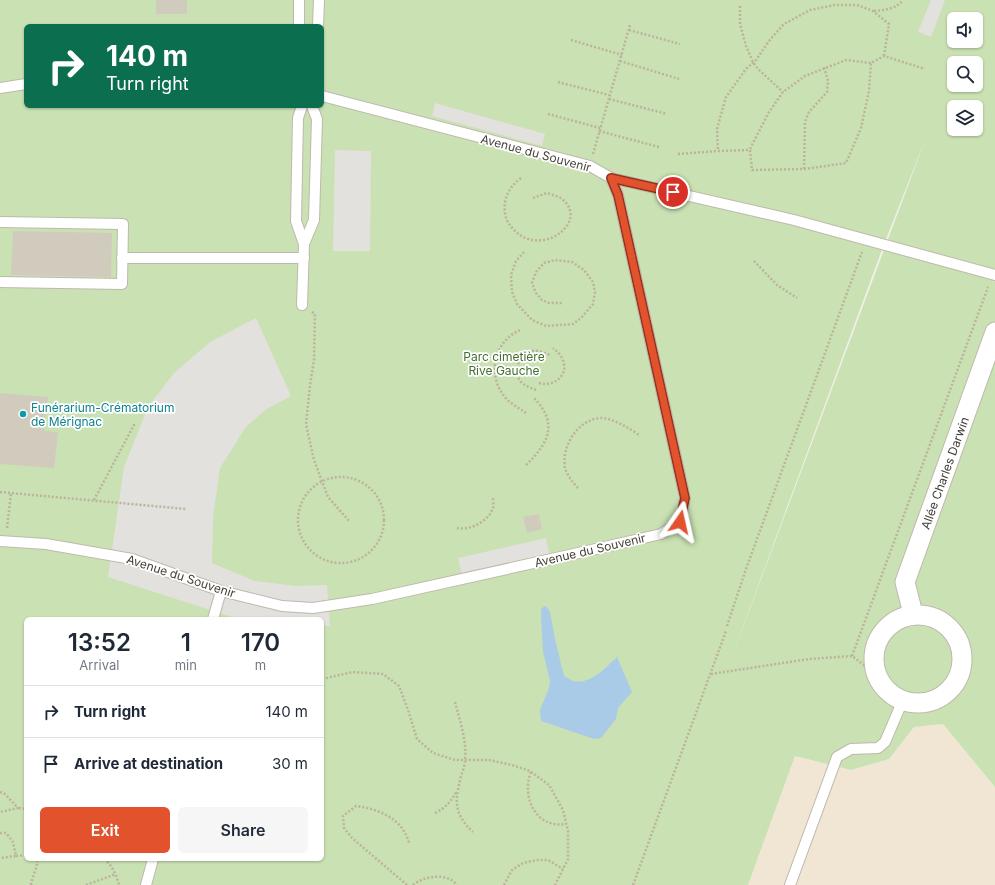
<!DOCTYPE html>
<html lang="en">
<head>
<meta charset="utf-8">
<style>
	body { margin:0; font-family:Inter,sans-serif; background:#f6f6f7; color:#1f2937; height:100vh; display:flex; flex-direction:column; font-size:15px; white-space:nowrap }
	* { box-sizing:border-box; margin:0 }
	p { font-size:13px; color:#747a83 }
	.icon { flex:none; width:22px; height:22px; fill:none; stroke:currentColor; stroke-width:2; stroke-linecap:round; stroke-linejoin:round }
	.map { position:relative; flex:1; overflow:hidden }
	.details { position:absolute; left:24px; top:617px; width:300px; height:244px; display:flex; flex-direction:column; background:#fff; border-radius:6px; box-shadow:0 1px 3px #0004 }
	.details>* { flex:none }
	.guide { position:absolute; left:24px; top:24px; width:300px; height:84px; border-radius:6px; box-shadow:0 1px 3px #0004; background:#0b6e4f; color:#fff; overflow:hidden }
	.tools { position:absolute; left:947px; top:12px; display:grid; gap:8px }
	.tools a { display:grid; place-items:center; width:36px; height:36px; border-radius:6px; background:#fff; box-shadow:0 1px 3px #0004; font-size:20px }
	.pin { position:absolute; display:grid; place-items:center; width:34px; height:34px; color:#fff; margin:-17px; border:2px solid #fff; border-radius:50%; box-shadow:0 1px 4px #0007 }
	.me { position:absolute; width:44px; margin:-22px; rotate:11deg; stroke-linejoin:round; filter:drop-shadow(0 0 3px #0008) }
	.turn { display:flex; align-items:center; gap:14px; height:84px; padding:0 16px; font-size:18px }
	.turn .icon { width:52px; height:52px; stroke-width:2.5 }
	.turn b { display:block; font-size:28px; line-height:34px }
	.eta { display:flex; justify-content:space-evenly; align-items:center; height:68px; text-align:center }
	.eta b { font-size:24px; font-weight:600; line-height:28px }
	.primary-button { display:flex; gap:8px; margin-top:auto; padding:8px 16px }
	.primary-button a { flex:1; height:46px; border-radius:6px; background:#e2522d; color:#fff; font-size:16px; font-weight:600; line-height:46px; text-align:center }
	.primary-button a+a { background:#f6f6f7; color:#1f2937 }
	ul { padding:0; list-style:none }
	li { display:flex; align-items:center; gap:12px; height:52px; padding:0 16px; border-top:1px solid #e0e1e3 }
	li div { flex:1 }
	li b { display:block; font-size:15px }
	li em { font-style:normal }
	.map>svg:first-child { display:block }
</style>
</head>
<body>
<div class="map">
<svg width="995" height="885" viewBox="0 0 995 885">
	<rect width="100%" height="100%" fill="#f1efe7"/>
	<path fill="#f1e6d4" d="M943 724 995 787V885H748L795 756 851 770 889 759 914 727Z"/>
	<path fill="#cae1b3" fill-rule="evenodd" d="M0 0H995V787L943 724 914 727 889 759 851 770 795 756 748 885H0ZM954 19H976V41H954ZM26 26H322V106H26ZM954 63H976V85H954ZM954 107H976V129H954ZM927 135 724 678 884 244ZM26 619H322V859H26Z"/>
	<g fill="#e3e1de">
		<path d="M931 0H945L931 37 918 32Z"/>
		<path d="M435 103 545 134 542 146 432 116Z"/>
		<path d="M335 150 371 151 370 251H333Z"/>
		<path d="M256 318 291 396 265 410 245 428 220 468 213 517 212 563 255 581 295 586 327 585 330 626H322V619H238L108 577 124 467 148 407 174 373 210 342Z"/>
		<path d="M546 538 551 564 464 583 458 558Z"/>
	</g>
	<path fill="#a9cbe8" d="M544 606 547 607 550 612 555 639 564 676C567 677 570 680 573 681 591 685 606 667 617 657L632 692 618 708 616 719 601 738 594 739 541 721 540 710 549 688 550 681 543 652 541 618V609Z"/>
	<g fill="#d1cbbd">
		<rect x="156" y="0" width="31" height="14"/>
		<path d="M13 231 112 233 111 277 11 275Z"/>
		<path d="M0 393 48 397 44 431 58 432 54 468 0 464Z"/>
		<path d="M539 514 542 529 527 533 523 517Z"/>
	</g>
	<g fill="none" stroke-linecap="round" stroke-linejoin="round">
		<g stroke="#bfb9ad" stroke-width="12">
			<g id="service">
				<path d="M299 26V0"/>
				<path d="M318 26 319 0"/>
				<path d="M0 88 26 84"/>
				<path d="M302 106 298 118 296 221 304 244"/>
				<path d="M611 178 794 220 995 275"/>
				<path d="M0 222 123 224 122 284 0 282"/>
				<path d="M122 258H304"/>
				<path d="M302 305 304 244 314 220 317 119 312 106"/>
				<path d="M0 541 46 544 132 559 221 591 282 606 313 608 372 599 574 554 661 534 680 522 685 498 618 195 611 178 590 166 322 96"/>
				<path d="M213 619 221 591"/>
				<path d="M146 885 153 859"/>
				<path d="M790 885 837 757 851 749 878 748 885 742 903 700"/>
			</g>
		</g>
		<g stroke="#bfb9ad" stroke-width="21">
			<g id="minor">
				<path id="s1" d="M913 614 905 582 995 332"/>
				<circle cx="918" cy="659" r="44"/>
			</g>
		</g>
		<g stroke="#bcb39d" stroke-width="2.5" stroke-dasharray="2 2" stroke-linecap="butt">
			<path d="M740 6V24L746 46 753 62 758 69 783 92"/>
			<path d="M874 11C885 10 896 9 903 0"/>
			<path d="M629 30 680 44"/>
			<path d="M571 40 622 55"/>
			<path d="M884 56 889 24 873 11 857 5H835L810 10 784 24 769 41 756 60 746 69 726 97 717 129 718 151 750 150 752 170 805 169 846 163 861 128 869 91 871 63 884 56 925 69"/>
			<path d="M620 61 679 79"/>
			<path d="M558 82 609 95"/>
			<path d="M609 99 667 114"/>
			<path d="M548 114 600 128"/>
			<path d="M599 131 659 147"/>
			<path d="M750 149 769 112 783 92 805 76 846 60 871 63"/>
			<path d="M593 154 630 25"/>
			<path d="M678 154 718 151"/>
			<path d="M804 169 805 122 809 112 827 92 828 81 824 67"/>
			<path d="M521 178C509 187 503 198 505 213 506 221 510 226 515 231 543 258 590 221 562 199 558 196 552 195 547 193L533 198"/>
			<path d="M524 252 516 261 511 275 512 292 517 304 532 320 546 326 573 324 581 318 593 304 595 292 593 282 584 270 572 262 555 260 544 263 536 272 532 283 536 293 542 300 549 303H562"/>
			<path d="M754 261 777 285 797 298"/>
			<path d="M312 312 315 314 314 360 310 385 306 424 314 460 328 497 350 522"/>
			<path d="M520 330C516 332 512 334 509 337 492 352 490 378 504 396 509 403 519 408 526 413"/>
			<path d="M539 383C557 388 572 371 560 355 558 352 555 350 553 348"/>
			<path d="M536 390C531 388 526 386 522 383 512 374 518 353 532 351 538 350 545 353 550 355"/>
			<path d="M526 465C549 443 559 423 533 397"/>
			<circle cx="341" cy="520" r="43"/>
			<path d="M578 488C573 483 567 475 565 468 561 446 578 419 601 418 613 418 631 429 640 436"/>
			<path d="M0 492 186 509"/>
			<path d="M94 500 135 423"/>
			<path d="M7 528 11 493"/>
			<path d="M457 528C470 531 489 521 493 508 494 505 493 501 493 498"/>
			<path d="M727 626 746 569 862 252"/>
			<path d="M852 656 988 287"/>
			<path d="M711 674 809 659 852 656 877 675"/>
			<path d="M322 679 353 672 383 674 399 686 408 710 417 739 433 753 455 760H489L512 765 530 771 549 785 563 810 568 831V859L555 885"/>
			<path d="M455 702C460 721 467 741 465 760 465 765 463 771 461 776 455 801 453 813 473 832"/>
			<path d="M531 772C521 797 536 829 566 824"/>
			<path d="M0 792 5 794 18 808 0 812"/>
			<path d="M19 808 26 809"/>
			<path d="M435 813C446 808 451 801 457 791"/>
			<path d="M0 833H6L13 842 16 856 0 858"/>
			<path d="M16 856 26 855"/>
			<path d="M104 859C113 866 116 875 119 885"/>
			<path d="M31 885C32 876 38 868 37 859"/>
			<path d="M86 885 116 874"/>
			<path d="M407 885 352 838 344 828 343 816 356 806C379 809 403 819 409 843"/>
			<path d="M413 885C424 876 447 872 457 885"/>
			<path d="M504 885 512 870 523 863 537 860H548L563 869"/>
			<path d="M633 885 726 631"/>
		</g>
		<use href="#service" stroke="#fff" stroke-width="10"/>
		<use href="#minor" stroke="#fff" stroke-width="19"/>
	</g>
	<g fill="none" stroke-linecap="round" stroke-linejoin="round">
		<g stroke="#93351d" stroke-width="10">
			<path id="route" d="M673 192 611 178 618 195 685 498 680 522"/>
		</g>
		<use href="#route" stroke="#e2522d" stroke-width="7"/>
	</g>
	<circle fill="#0f9aa8" stroke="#fff" stroke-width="1.5" cx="23" cy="414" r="4"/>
	<g text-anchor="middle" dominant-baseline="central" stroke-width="3.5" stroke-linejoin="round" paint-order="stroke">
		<g font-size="12" fill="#433f36" stroke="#fff">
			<text transform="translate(536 153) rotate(15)">Avenue du Souvenir</text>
			<text stroke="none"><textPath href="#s1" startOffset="149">Allée Charles Darwin</textPath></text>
			<text transform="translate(590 550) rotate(-13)">Avenue du Souvenir</text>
			<text transform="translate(181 576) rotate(18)">Avenue du Souvenir</text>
		</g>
		<g font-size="12" fill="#446e30" stroke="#fff">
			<text x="504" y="356">Parc cimetière<tspan x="504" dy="14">Rive Gauche</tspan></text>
		</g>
		<g font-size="12" fill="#0d838f" stroke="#fff" text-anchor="start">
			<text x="31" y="407">Funérarium-Crématorium<tspan x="31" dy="14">de Mérignac</tspan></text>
		</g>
	</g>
</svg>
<div class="tools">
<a><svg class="icon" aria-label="sound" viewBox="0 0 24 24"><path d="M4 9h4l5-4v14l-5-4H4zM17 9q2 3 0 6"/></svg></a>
<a><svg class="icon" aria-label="search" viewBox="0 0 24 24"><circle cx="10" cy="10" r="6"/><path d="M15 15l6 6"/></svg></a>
<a><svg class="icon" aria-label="layers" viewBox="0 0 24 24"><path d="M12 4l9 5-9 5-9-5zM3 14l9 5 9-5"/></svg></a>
</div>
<div class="pin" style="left:673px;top:192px;background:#d93025"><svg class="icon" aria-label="arrive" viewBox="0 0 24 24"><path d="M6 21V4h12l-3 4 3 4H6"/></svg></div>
<svg class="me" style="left:680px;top:522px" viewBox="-20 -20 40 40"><path d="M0-17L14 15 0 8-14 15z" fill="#e2522d" stroke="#fff" stroke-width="4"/></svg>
<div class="guide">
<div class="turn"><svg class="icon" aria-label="right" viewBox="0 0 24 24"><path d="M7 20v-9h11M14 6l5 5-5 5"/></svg><div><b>140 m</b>Turn right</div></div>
</div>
<section class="details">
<div class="eta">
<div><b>13:52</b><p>Arrival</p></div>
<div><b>1</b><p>min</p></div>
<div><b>170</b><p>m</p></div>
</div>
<ul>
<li><svg class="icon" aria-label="right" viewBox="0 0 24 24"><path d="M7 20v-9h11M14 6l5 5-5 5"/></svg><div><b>Turn right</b></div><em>140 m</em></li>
<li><svg class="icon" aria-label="arrive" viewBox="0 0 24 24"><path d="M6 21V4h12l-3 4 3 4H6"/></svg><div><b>Arrive at destination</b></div><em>30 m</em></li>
</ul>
<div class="primary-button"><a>Exit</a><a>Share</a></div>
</section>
</div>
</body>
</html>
